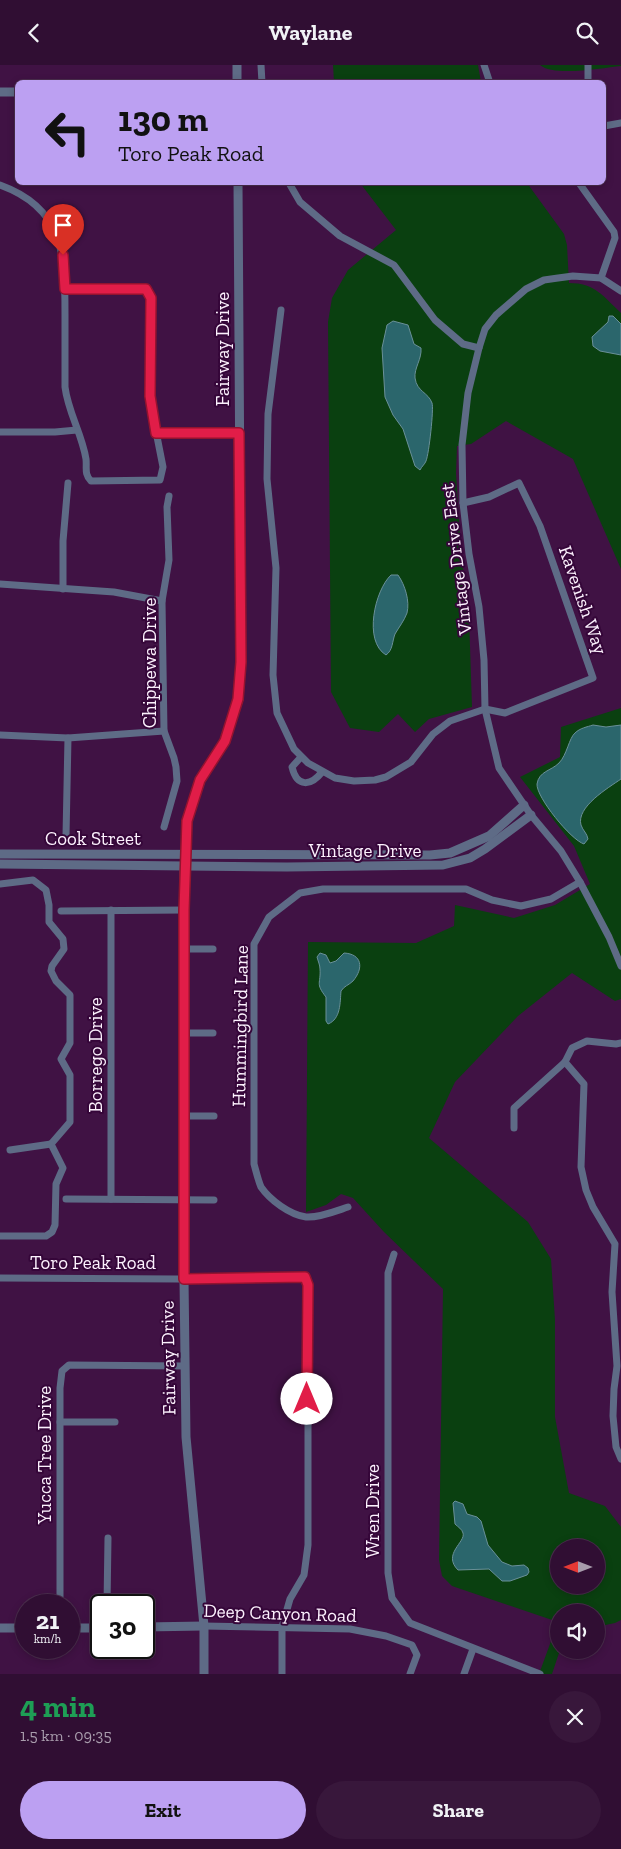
<!DOCTYPE html>
<html lang="en">
<head>
<meta charset="utf-8">
<style>
	body { margin:0; font-family:"Zilla Slab",serif; background:#38173b; color:#f1f3f6; height:100vh; display:flex; flex-direction:column; font-size:19px; white-space:nowrap }
	* { box-sizing:border-box; margin:0 }
	p { font-size:16px; color:#a89cac }
	.icon { flex:none; width:28px; height:28px; fill:none; stroke:currentColor; stroke-width:2; stroke-linecap:round; stroke-linejoin:round }
	.map { position:relative; height:1609px; overflow:hidden }
	.details { display:flex; flex-direction:column; background:#300e33; flex:1 }
	.details>* { flex:none }
	.top-card { position:absolute; left:15px; top:15px; width:591px; height:105px; border-radius:8px; box-shadow:0 2px 8px #0003,0 0 0 1px #4b2e4e; background:#bca0f2; color:#111; overflow:hidden }
	.needle { width:32px; rotate:270deg }
	.fabs { position:absolute; left:550px; top:1474px; display:grid; gap:10px }
	.fabs a { display:grid; place-items:center; width:55px; height:55px; border-radius:50%; background:#300e33; box-shadow:0 2px 8px #0003,0 0 0 1px #4b2e4e; font-size:25px }
	.speed { position:absolute; left:15px; top:1529px; display:flex; gap:10px; font-size:25px; font-weight:700; text-align:center }
	.speed>* { display:grid; place-content:center; width:65px; height:65px; border-radius:50%; background:#300e33; box-shadow:0 2px 8px #0003,0 0 0 1px #4b2e4e; line-height:1 }
	.speed small { font-size:12px; font-weight:400 }
	.speed .limit { border:2px solid #111; border-radius:8px; background:#fff; color:#111 }
	.pin { position:absolute; display:grid; place-items:center; width:42px; height:42px; color:#fff; margin:-51px -21px; border-radius:50% 50% 50% 0; rotate:-45deg; box-shadow:0 0 5px #0007 }
	.pin .icon { rotate:45deg }
	.me { position:absolute; width:55px; margin:-28px; rotate:0deg; stroke-linejoin:round; filter:drop-shadow(0 0 4px #0008) }
	.turn { display:flex; align-items:center; gap:18px; height:105px; padding:0 20px; font-size:22px }
	.turn .icon { width:65px; height:65px; stroke-width:2.5 }
	.turn b { display:block; font-size:35px; line-height:42px }
	.round { display:grid; place-items:center; flex:none; width:52px; height:52px; border-radius:26px; background:#38173b }
	.summary { display:flex; align-items:center; justify-content:space-between; height:85px; padding:0 20px }
	h1 { font-size:30px; font-weight:700; line-height:38px; color:#1e9e55 }
	.button { display:flex; gap:10px; margin-top:auto; padding:10px 20px }
	.button a { flex:1; height:58px; border-radius:30px; background:#bca0f2; color:#111; font-size:20px; font-weight:700; line-height:58px; text-align:center }
	.button a+a { background:#38173b; color:#f1f3f6 }
	header { display:flex; justify-content:space-between; align-items:center; height:65px; padding:0 20px; background:#300e33; font-size:22px; font-weight:700 }
	.map>svg:first-child { display:block }
</style>
</head>
<body>
<header><svg class="icon" aria-label="back" viewBox="0 0 24 24"><path d="M15 5l-7 7 7 7"/></svg>Waylane<svg class="icon" aria-label="search" viewBox="0 0 24 24"><circle cx="10" cy="10" r="6"/><path d="M15 15l6 6"/></svg></header>
<div class="map">
<svg width="621" height="1609" viewBox="0 0 621 1609">
	<rect width="100%" height="100%" fill="#401244"/>
	<g fill="#0a4010" fill-rule="evenodd">
		<path d="M333 0H478L481 17H334Z"/>
		<path d="M540 0H621V1C602 3 554 12 540 0Z"/>
		<path d="M360 118H527L564 169 567 180 569 218C595 218 603 231 621 248V504L573 394 506 356 471 379 457 381 456 408 461 487 469 551 472 642 429 654 415 667 398 649 379 667 350 663 331 627 328 257 332 233 348 205 396 165Z"/>
		<path d="M621 643V934L615 936 572 908 518 951 455 1017 429 1073 528 1157 551 1194 555 1255V1352L569 1428 605 1441 621 1462V1555L615 1558 596 1562V1548H559V1585H560L552 1609H539L558 1557 452 1521 442 1511 439 1495 443 1224 384 1167 353 1133 341 1129 326 1140 306 1147 308 877 416 878 454 861 455 840 514 853 555 840 590 819 574 781 520 712 560 692 561 662ZM559 1482H596V1520H559Z"/>
	</g>
	<g fill="#2b666c" stroke="#6a9098">
		<path d="M609 251H613L621 259V290L600 286 593 281 592 272 608 257Z"/>
		<path d="M393 256 408 260 414 279 421 283C422 294 414 303 415 313 417 327 428 327 432 338 434 343 429 389 426 396 425 399 422 401 420 405L415 401 403 364 393 350 385 332 382 283 387 260Z"/>
		<path d="M391 510H398C405 520 410 536 407 548 404 556 399 562 395 569 392 577 393 585 386 590 363 576 375 525 391 510Z"/>
		<path d="M593 660 606 662 621 660V714C608 723 576 742 581 760 583 766 587 768 588 774L584 779C571 775 536 732 537 719 539 706 551 706 559 698 567 690 569 673 575 668 580 663 587 662 593 660Z"/>
		<path d="M320 888 326 890 330 898 336 896 344 888C362 889 364 903 353 916 349 920 344 921 341 926 340 937 341 954 328 959L326 956V932C315 918 321 919 320 904 320 900 318 896 317 892Z"/>
		<path d="M455 1436 463 1439 467 1449 477 1452 481 1456 488 1480 502 1497 512 1501 524 1500 528 1503 529 1507 527 1510 510 1516H502L489 1504 458 1505C442 1489 466 1477 463 1468 462 1464 458 1462 455 1459L453 1438Z"/>
	</g>
	<g fill="none" stroke-linecap="round" stroke-linejoin="round">
		<g stroke="#5e6b86" stroke-width="7">
			<path d="M261 0 262 18"/>
			<path d="M484 0 490 18"/>
			<path d="M588 18V0"/>
			<path d="M604 61 621 58"/>
			<path d="M289 118 300 137 340 171 394 200 435 255 463 279 479 283"/>
			<path d="M579 118 614 167 615 173 601 213"/>
			<path d="M0 120C64 143 65 189 65 249 65 273 65 297 65 322 68 347 82 369 86 394 87 403 84 409 91 416L160 415 163 402 149 331 151 233 146 224H65"/>
			<path d="M621 226 601 213 573 211 558 213 544 215 526 224 496 250 485 264 479 283 468 328 462 380 463 438 469 489 479 542 484 595 485 644 499 703 531 750 561 786 580 817 609 872 621 901"/>
			<path d="M281 245 268 349 267 414 276 503 273 610 277 648 294 684 308 698 335 713 354 716 375 715 386 712 411 697 433 669 450 656 485 644 505 648 593 613 540 461 519 418 489 432 463 438"/>
			<path d="M0 367H55L77 365"/>
			<path d="M156 368H239"/>
			<path d="M0 519 114 527 162 536"/>
			<path d="M63 524V476L68 418"/>
			<path d="M0 670 68 673 164 666"/>
			<path d="M301 692 292 702C297 723 311 721 322 707"/>
			<path d="M164 762 177 716 176 702 174 693 164 666 162 536 169 495 167 442 169 431"/>
			<path d="M66 771 68 673"/>
			<path d="M0 819 33 815 46 825 49 840V857L63 874 64 884 52 901 51 906 56 916 70 930V978L61 994 70 1010V1057L51 1079 63 1103 56 1119 55 1160 52 1167 46 1171H0"/>
			<path d="M111 845V1134"/>
			<path d="M61 846 184 845"/>
			<path d="M184 884H213"/>
			<path d="M184 968H213"/>
			<path d="M565 997 584 1019 581 1102 586 1125 593 1142 615 1179 612 1227 617 1301 614 1324 613 1351 616 1382 621 1394"/>
			<path d="M184 1051H214"/>
			<path d="M514 1063V1043L565 997 572 983 587 976 616 979 621 978"/>
			<path d="M10 1085 51 1079"/>
			<path d="M66 1134 214 1135"/>
			<path d="M348 1142C336 1146 319 1153 306 1152 290 1150 270 1135 261 1122 258 1115 256 1106 254 1099V879L269 852 300 828 323 824H466L492 835 521 841 551 834 580 817"/>
			<path d="M394 1189 388 1208V1508L392 1533 410 1558 540 1609"/>
			<path d="M0 1213 178 1214 305 1212 308 1219V1480L304 1510 290 1534 282 1562V1609"/>
			<path d="M60 1357H115"/>
			<path d="M60 1540V1323L62 1306 69 1300 185 1301"/>
			<path d="M107 1540 108 1473"/>
			<path d="M204 1561 350 1564 386 1571 412 1580 417 1590 410 1609"/>
			<path d="M464 1609 473 1584"/>
		</g>
		<g stroke="#5e6b86" stroke-width="9">
			<path d="M237 0V18"/>
			<path d="M0 27H18"/>
			<path d="M0 789 430 790 450 788 489 771 524 740"/>
			<path d="M0 799 287 802 443 800 470 793 485 784 531 750"/>
			<path d="M144 1562 204 1561"/>
			<path d="M0 1563H26"/>
			<path d="M69 1563H101"/>
			<path d="M204 1609V1561L186 1372 183 1135 184 808 187 756 201 715 225 676 239 634 241 597 238 118"/>
		</g>
	</g>
	<g fill="none" stroke-linecap="round" stroke-linejoin="round">
		<g stroke="#92132f" stroke-width="12">
			<path id="route" d="M63 190 65 224H146L151 233 150 331 156 368H239L241 597 238 634 225 676 200 715 187 756 184 845V1214L305 1212 308 1220 307 1334"/>
		</g>
		<use href="#route" stroke="#e11d48" stroke-width="9"/>
	</g>
	<g text-anchor="middle" dominant-baseline="central" stroke-width="4" stroke-linejoin="round" paint-order="stroke">
		<g font-size="19" fill="#fcf1fd" stroke="#350639">
			<text transform="translate(222 284) rotate(-90)">Fairway Drive</text>
			<text transform="translate(456 494) rotate(-97)">Vintage Drive East</text>
			<text transform="translate(583 535) rotate(71)">Kavenish Way</text>
			<text transform="translate(149 598) rotate(-90)">Chippewa Drive</text>
			<text x="93" y="773">Cook Street</text>
			<text x="365" y="785">Vintage Drive</text>
			<text transform="translate(240 961) rotate(-89)">Hummingbird Lane</text>
			<text transform="translate(95 990) rotate(-90)">Borrego Drive</text>
			<text x="93" y="1197">Toro Peak Road</text>
			<text transform="translate(168 1293) rotate(-91)">Fairway Drive</text>
			<text transform="translate(44 1390) rotate(-90)">Yucca Tree Drive</text>
			<text transform="translate(372 1446) rotate(-90)">Wren Drive</text>
			<text transform="translate(280 1548) rotate(2)">Deep Canyon Road</text>
		</g>
	</g>
</svg>
<div class="fabs">
<a><svg class="needle" viewBox="-14 -14 28 28"><path d="M0-13l5 13h-10z" fill="#e53935"/><path d="M0 13l5-13h-10z" fill="#a89cac"/></svg></a>
<a><svg class="icon" aria-label="sound" viewBox="0 0 24 24"><path d="M4 9h4l5-4v14l-5-4H4zM17 9q2 3 0 6"/></svg></a>
</div>
<div class="speed"><div>21<small>km/h</small></div><div class="limit">30</div></div>
<div class="pin" style="left:63px;top:190px;background:#d93025"><svg class="icon" aria-label="arrive" viewBox="0 0 24 24"><path d="M6 21V4h12l-3 4 3 4H6"/></svg></div>
<svg class="me" style="left:307px;top:1334px" viewBox="-20 -20 40 40"><circle r="19" fill="#fff"/><path d="M0-13L10 11 0 6-10 11z" fill="#e11d48"/></svg>
<div class="top-card">
<div class="turn"><svg class="icon" aria-label="left" viewBox="0 0 24 24"><path d="M17 20v-9H6M10 6l-5 5 5 5"/></svg><div><b>130 m</b>Toro Peak Road</div></div>
</div>
</div>
<section class="details">
<div class="summary"><div><h1>4 min</h1><p>1.5 km · 09:35</p></div><a class="round"><svg class="icon" aria-label="close" viewBox="0 0 24 24"><path d="M6 6l12 12M18 6L6 18"/></svg></a></div>
<div class="button"><a>Exit</a><a>Share</a></div>
</section>
</body>
</html>
